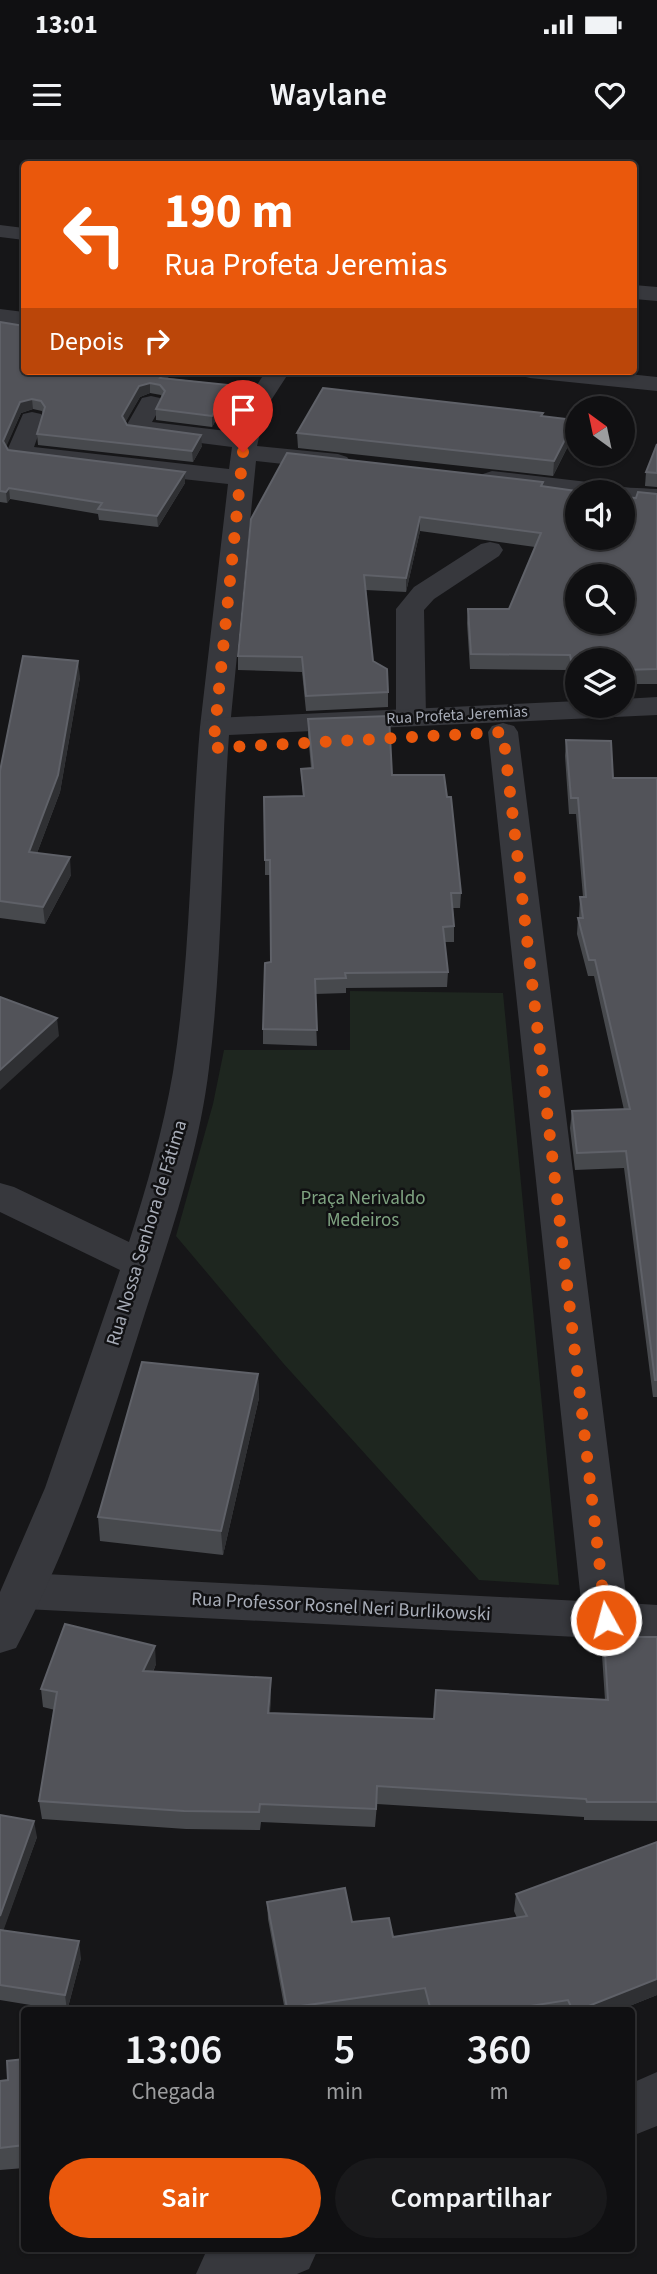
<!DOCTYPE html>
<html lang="pt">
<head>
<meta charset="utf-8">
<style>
	body { margin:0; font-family:"Source Sans 3",sans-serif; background:#19191b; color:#f1f3f6; height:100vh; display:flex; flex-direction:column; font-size:26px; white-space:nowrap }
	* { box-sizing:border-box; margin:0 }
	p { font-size:23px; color:#9c9d9f }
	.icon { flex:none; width:38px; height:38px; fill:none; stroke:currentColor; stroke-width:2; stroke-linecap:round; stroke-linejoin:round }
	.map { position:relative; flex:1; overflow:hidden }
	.details { position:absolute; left:21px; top:1867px; width:614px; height:245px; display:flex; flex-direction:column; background:#101012; border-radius:7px; box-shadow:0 2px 5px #0004,0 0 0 2px #303032 }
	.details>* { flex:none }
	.guide { position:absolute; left:21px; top:21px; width:616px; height:214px; border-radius:7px; box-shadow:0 2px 5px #0004,0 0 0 2px #303032; background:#ea580c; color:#fff; overflow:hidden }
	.needle { width:46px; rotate:327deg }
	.buttons { position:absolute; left:565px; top:256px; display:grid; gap:14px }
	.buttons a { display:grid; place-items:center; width:70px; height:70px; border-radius:50%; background:#101012; box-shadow:0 2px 5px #0004,0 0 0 2px #303032; font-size:35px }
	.pin { position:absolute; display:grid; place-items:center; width:60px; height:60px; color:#fff; margin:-72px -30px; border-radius:50% 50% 50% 0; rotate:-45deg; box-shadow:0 0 7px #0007 }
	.pin .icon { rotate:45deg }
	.me { position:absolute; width:77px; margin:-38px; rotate:353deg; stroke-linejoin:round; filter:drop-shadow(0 0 5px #0008) }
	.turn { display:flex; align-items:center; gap:24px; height:147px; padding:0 28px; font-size:32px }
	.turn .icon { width:91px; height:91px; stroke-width:2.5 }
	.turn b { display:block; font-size:49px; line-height:60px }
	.then { display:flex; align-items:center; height:66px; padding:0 28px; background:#0003; gap:14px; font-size:26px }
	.eta { display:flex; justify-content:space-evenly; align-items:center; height:119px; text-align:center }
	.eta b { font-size:42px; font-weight:600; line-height:49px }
	.button { display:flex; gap:14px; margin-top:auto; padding:14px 28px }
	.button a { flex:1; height:80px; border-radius:42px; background:#ea580c; color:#fff; font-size:28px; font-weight:600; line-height:80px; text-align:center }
	.button a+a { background:#19191b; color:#f1f3f6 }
	.status { display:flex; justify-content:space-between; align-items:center; height:49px; padding:0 35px; background:#101012; direction:ltr }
	.status svg { height:19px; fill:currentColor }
	header { display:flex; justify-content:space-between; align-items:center; height:91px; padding:0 28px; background:#101012; font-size:32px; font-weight:600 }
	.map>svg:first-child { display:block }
</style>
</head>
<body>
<div class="status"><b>13:01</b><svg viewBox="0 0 49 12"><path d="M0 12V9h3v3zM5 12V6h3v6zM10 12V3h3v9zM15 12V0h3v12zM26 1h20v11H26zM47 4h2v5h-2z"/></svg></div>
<header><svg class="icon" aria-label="menu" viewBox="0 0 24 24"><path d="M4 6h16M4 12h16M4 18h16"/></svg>Waylane<svg class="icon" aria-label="heart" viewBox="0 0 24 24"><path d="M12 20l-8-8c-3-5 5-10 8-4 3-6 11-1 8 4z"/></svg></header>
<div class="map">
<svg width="657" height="2134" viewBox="0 0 657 2134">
	<rect width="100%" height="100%" fill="#161618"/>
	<path fill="#1e261f" d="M350 851 503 853 559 1445 479 1440 283 1223 176 1096 213 964 224 910H350Z"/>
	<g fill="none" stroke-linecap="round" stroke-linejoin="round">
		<g fill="#37383d" fill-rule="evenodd">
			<path d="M0 85 24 88V100L0 97Z"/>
			<path d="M634 145 657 147V161L634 159Z"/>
			<path d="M0 169 24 172V186L0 183Z"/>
			<path d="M266 231H290L266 268 257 306 338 314 347 317 351 322 347 327 338 330 256 321 230 587 226 593 215 596 204 593 200 587 228 344 19 321 10 318 6 313 23 274 32 272 41 274 44 279 34 307 229 329 232 307 137 295 128 293 125 288 142 258 151 256 160 258 163 263 152 282 235 292 242 268Z"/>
			<path d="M518 231H600L657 237V251L530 238 522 236Z"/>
			<path d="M492 331 605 344C621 348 639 348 657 349V365L623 362V352H578V357L483 344 479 339 483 334Z"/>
			<path d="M490 402 499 404 503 410 499 416 434 459 424 470 426 577 422 583 411 586 400 583 396 577V469L414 447 481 404Z"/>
			<path d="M503 583 514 586 518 592 627 1463 657 1465V1501L25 1469 9 1464 2 1451 9 1438 25 1433 581 1461 488 592 492 586Z"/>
			<path d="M657 1932V1986L632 1996V1943Z"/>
			<path d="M217 2109H318L309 2129 297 2134H196L205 2114Z"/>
		</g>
		<path fill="#37383d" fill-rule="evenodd" d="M657 557V575L229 595C221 706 223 818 209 928 199 1012 171 1093 145 1173 108 1290 74 1399 16 1508L0 1513V1452L45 1348 120 1130 0 1072V1043L14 1047 129 1102C147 1046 163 990 173 932 191 818 190 702 200 587L204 581 215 578 578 561V565H623V559Z"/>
	</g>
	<g fill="#47494d">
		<path d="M0 182 24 231 168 238 229 245V256L212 287 156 280V269L162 257 161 255 150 253 140 257 125 282 127 285 202 306 193 322 38 305 37 294 43 274 42 271 33 269 21 273 6 306 8 310 185 332V343L158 387 99 380 98 374 10 359 7 363 0 362Z"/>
		<path d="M543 273 542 276 574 294 553 336 298 308 297 293Z"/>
		<path d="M657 304V347L645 346 646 332Z"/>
		<path d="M543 347 636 358 657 354V544H623V520H578V545H572L569 530 470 529 467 483 468 469H509L535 407 420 391 406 452 366 450 373 521 388 552V567L306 571 302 532 238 530V516L251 379Z"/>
		<path d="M80 537 60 652 37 713 71 735 45 784 0 778V631Z"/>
		<path d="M308 579 392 635 461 753 460 768H453L454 786V802H444L448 832 447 847 346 848V853L315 854 317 906 263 904V889L271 822 270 735H265V720L303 657 301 629 311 628 308 594Z"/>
		<path d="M566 600 613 638H657V1257H653L624 1028 575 1030 570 988 572 971 624 970 594 836H588L577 794 578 778H579L580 757H583L576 674H569L565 616Z"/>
		<path d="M258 1234 259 1258 223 1415 100 1401 98 1377Z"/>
		<path d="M604 1497H657V1681L584 1680V1677L377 1664 375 1687 261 1682 260 1690 186 1689 42 1679 39 1661 55 1570 43 1567 41 1549 156 1524 153 1532 271 1538V1556L270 1573 434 1579 605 1560 602 1515Z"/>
		<path d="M0 1675 37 1697 3 1790 81 1818 67 1871 0 1860Z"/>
		<path d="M657 1702V1855L617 1871H426L424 1865 385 1871H285L268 1779 267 1762 352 1782 393 1797 517 1778 514 1771 516 1754Z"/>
		<path d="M24 1919V2028L0 2030V1941L8 1940Z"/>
	</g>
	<g fill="#2f3033">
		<path d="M165 231H174L161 246 160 245V248V238Z"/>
		<path d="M150 243V253L140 257 123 287 122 276 139 246Z"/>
		<path d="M229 245V256L212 287V276Z"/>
		<path d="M32 259 33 269 21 273 4 312 3 301 20 262Z"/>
		<path d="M575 280 574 294 553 336 554 321Z"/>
		<path d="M201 295 202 306 193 322 192 311Z"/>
		<path d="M185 332V343L158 387 157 376Z"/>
		<path d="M9 348 10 359 7 363 6 352Z"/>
		<path d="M420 377V391L406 452V438Z"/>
		<path d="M78 521 80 537 60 652 31 729 29 712Z"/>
		<path d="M70 717 71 735 45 784 43 767Z"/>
		<path d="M57 878 59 896 0 950V930Z"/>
		<path d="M258 1234 259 1258 223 1415 221 1391Z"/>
		<path d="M155 1506 156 1524 145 1550 143 1531Z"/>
		<path d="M271 1538V1556L268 1591V1573Z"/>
		<path d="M34 1681 37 1697 0 1800V1776Z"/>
		<path d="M79 1801 81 1818 67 1871 65 1855Z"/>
		<path d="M657 1839V1855L617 1871H576Z"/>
	</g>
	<g fill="#525359" stroke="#5f6168" stroke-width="2" fill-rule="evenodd">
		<path d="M0 182 24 186 22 189 24 190V231H165L160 238 229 245 212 276 156 269 165 251 160 245 150 243 139 246 122 276 127 285 201 295 192 311 37 294 45 267 41 261 32 259 20 262 3 301 8 310 185 332 157 376 98 369 102 363 9 348 6 352 0 351Z"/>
		<path d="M323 248 543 273 541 276 575 280 554 321 297 293Z"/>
		<path d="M657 304V333L646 332Z"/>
		<path d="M287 313 543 342 541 346 583 352H578V397H623V357L636 358 638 352 657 354V529L623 530V520H578V530H573L570 515 471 514 468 469H509L541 393 420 377 406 438 364 435 373 521 387 529 388 552 306 556 302 517 238 516 251 379ZM578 436H623V481H578Z"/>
		<path d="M23 516 78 521 58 635 29 712 70 717 43 767 0 761V631Z"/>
		<path d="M389 576 392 635H444L447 657H451L461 753H451L454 786 443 787 448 832 345 833 346 838 315 839 317 890 263 889 265 823 271 822 270 720H265L264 657 304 656 301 629 313 628 308 579Z"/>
		<path d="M566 600 611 601 613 638H657V1240H655L626 1011 577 1013 572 971 630 969 595 820H589L578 778H583L580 757H586L578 658H571Z"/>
		<path d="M0 857 57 878 0 930Z"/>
		<path d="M142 1222 258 1234 221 1391 98 1377Z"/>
		<path d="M65 1484 155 1506 143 1531 271 1538 268 1573 434 1579 436 1550 608 1560 604 1497H657V1662H587L586 1659 377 1646 376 1669 260 1664 259 1672 184 1671 39 1661 57 1552 41 1549Z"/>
		<path d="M0 1675 34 1681 0 1776Z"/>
		<path d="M657 1702V1839L576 1871H573L568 1860 498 1871H431L425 1848 287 1868 267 1762 345 1748 352 1782 389 1778 393 1797 527 1776 516 1754Z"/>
		<path d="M0 1790 79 1801 65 1855 0 1845Z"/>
		<path d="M24 1919V2005L0 2008V1941L8 1940 7 1921Z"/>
	</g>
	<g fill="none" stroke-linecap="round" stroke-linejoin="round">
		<path stroke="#ea580c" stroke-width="12" stroke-dasharray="0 21.6" d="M243 312 213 608 503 592 606 1480"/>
	</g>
	<g text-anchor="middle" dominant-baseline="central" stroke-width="5" stroke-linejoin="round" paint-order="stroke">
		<g font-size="16" fill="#a8adb8" stroke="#111113">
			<text transform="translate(457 575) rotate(-3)">Rua Profeta Jeremias</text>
		</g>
		<g font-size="19" fill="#7fa381" stroke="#111113">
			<text x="363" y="1058">Praça Nerivaldo<tspan x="363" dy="22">Medeiros</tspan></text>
		</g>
		<g font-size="19" fill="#a8adb8" stroke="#111113">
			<text transform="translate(147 1093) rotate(-73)">Rua Nossa Senhora de Fátima</text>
			<text transform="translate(341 1467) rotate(3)">Rua Professor Rosnel Neri Burlikowski</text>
		</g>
	</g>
</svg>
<div class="buttons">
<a><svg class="needle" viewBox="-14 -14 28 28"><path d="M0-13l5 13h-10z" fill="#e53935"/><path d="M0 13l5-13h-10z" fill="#9c9d9f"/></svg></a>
<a><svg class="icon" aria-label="sound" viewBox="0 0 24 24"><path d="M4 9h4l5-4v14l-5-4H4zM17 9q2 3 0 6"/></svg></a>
<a><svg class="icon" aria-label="search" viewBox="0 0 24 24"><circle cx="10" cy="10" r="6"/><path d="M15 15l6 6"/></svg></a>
<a><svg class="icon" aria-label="layers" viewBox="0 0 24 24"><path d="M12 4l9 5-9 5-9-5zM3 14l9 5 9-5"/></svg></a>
</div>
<div class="pin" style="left:243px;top:312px;background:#d93025"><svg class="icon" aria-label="arrive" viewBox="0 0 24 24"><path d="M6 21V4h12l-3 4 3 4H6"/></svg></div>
<svg class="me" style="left:606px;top:1480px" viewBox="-20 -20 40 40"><circle r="17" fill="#ea580c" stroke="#fff" stroke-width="3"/><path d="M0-11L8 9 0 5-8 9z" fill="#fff"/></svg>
<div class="guide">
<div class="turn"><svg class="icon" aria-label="left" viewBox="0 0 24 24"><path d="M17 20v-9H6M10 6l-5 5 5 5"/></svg><div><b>190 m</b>Rua Profeta Jeremias</div></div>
<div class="then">Depois<svg class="icon" aria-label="right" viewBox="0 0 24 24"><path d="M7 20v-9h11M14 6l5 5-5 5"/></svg></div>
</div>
<section class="details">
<div class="eta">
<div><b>13:06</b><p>Chegada</p></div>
<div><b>5</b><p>min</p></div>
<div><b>360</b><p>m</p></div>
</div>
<div class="button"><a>Sair</a><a>Compartilhar</a></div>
</section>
</div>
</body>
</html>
